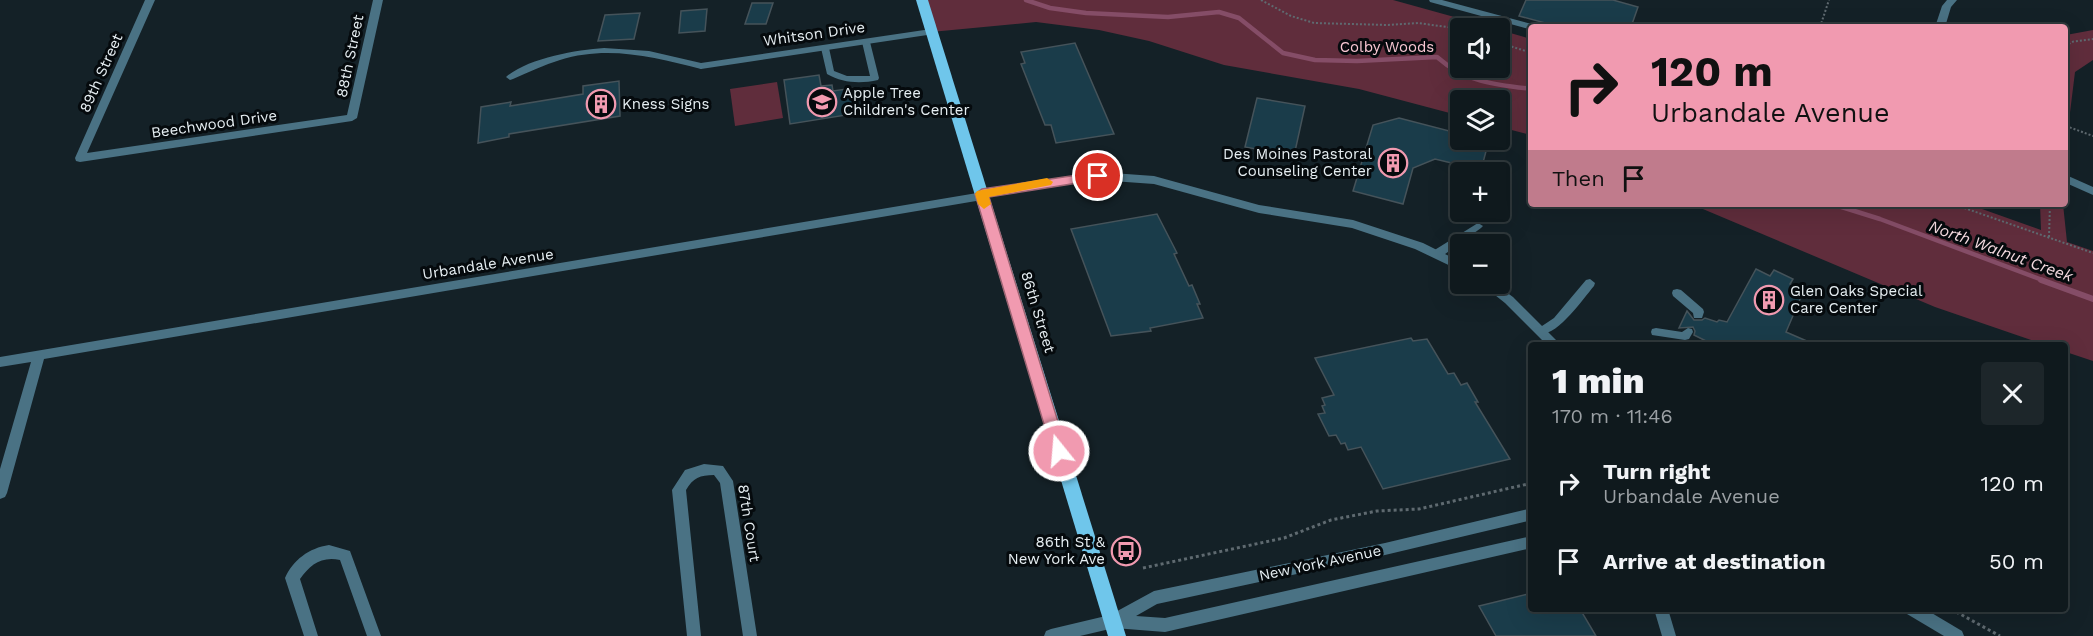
<!DOCTYPE html>
<html lang="en">
<head>
<meta charset="utf-8">
<style>
	body { margin:0; font-family:"Work Sans",sans-serif; background:#1d262a; color:#f1f3f6; height:100vh; display:flex; flex-direction:column; font-size:22px; white-space:nowrap }
	* { box-sizing:border-box; margin:0 }
	p { font-size:20px; color:#9ba0a4 }
	.icon { flex:none; width:33px; height:33px; fill:none; stroke:currentColor; stroke-width:2; stroke-linecap:round; stroke-linejoin:round }
	.map { position:relative; flex:1; overflow:hidden }
	.side { position:absolute; left:1528px; top:342px; width:540px; height:270px; display:flex; flex-direction:column; background:#0f191d; border-radius:6px; box-shadow:0 6px 24px #0002,0 0 0 2px #2f383b }
	.side>* { flex:none }
	.banner { position:absolute; left:1528px; top:24px; width:540px; height:183px; border-radius:6px; box-shadow:0 6px 24px #0002,0 0 0 2px #2f383b; background:#f19ab0; color:#111; overflow:hidden }
	.controls { position:absolute; left:1450px; top:18px; display:grid; gap:12px }
	.controls a { display:grid; place-items:center; width:60px; height:60px; border-radius:6px; background:#0f191d; box-shadow:0 6px 24px #0002,0 0 0 2px #2f383b; font-size:30px }
	.pin { position:absolute; display:grid; place-items:center; width:51px; height:51px; color:#fff; margin:-26px; border:3px solid #fff; border-radius:50%; box-shadow:0 2px 6px #0007 }
	.me { position:absolute; width:66px; margin:-33px; rotate:343deg; stroke-linejoin:round; filter:drop-shadow(0 0 4px #0008) }
	.turn { display:flex; align-items:center; gap:21px; height:126px; padding:0 24px; font-size:27px }
	.turn .icon { width:78px; height:78px; stroke-width:2.5 }
	.turn b { display:block; font-size:42px; line-height:51px }
	.then { display:flex; align-items:center; height:57px; padding:0 24px; background:#0003; gap:12px; font-size:22px }
	.round { display:grid; place-items:center; flex:none; width:63px; height:63px; border-radius:6px; background:#1d262a }
	.overview { display:flex; align-items:center; justify-content:space-between; height:102px; padding:0 24px }
	h1 { font-size:36px; font-weight:800; line-height:45px }
	ul { padding:0; list-style:none }
	li { display:flex; align-items:center; gap:18px; height:78px; padding:0 24px }
	li div { flex:1 }
	li b { display:block; font-size:22px }
	li em { font-style:normal }
	.map>svg:first-child { display:block }
</style>
</head>
<body>
<div class="map">
<svg width="2093" height="636" viewBox="0 0 2093 636">
	<rect width="100%" height="100%" fill="#142127"/>
	<g fill="#602d3c">
		<path d="M922 0H1393L1494 28H1461V68H1500V30L1531 39V135L1500 127V100H1461V116L1359 89 1224 65 1149 41 1099 30 1036 22 931 32Z"/>
		<path d="M2093 30V60L2075 72 2066 145V35Z"/>
		<path d="M777 82 783 118 735 126 730 89Z"/>
		<path d="M1691 204H1968L2041 230 2040 204H2063L2067 242 2093 251V361L2066 352V345H2046L1935 307Z"/>
	</g>
	<g fill="none" stroke-linecap="round" stroke-linejoin="round">
		<g stroke="#854d67" stroke-width="4.5">
			<path d="M1026 0 1050 8 1086 13 1168 17 1219 12 1239 18 1283 53 1315 60 1357 61 1437 57C1465 82 1496 85 1532 89"/>
			<path d="M1832 204 1880 219 2045 281"/>
		</g>
		<path stroke="#854d67" stroke-width="6" d="M2041 280 2093 299"/>
	</g>
	<g fill="#1a3c4a" stroke="#45535a" stroke-width="1.5">
		<path d="M1526 0H1613L1638 7 1631 27H1560L1519 16Z"/>
		<path d="M752 3H773L766 24H745Z"/>
		<path d="M707 9 705 31 679 33 681 11Z"/>
		<path d="M640 13 634 39 598 41 605 15Z"/>
		<path d="M1075 43 1114 134 1056 143 1051 125H1045L1021 64 1025 63 1021 52Z"/>
		<path d="M819 75 821 86 832 85 833 91 854 88 859 113 790 124 784 80Z"/>
		<path d="M619 81 620 116 509 134V137L478 143 481 107 511 102 510 106 583 94V86Z"/>
		<path d="M1257 98 1305 106 1294 156 1245 147Z"/>
		<path d="M1399 118 1461 134V140H1489L1481 170 1435 159 1413 168 1403 204 1353 191 1373 125Z"/>
		<path d="M1157 214 1177 253 1174 254 1189 286 1192 285 1200 304H1197L1203 318 1150 328 1151 331 1111 336 1071 229Z"/>
		<path d="M1756 269 1770 276 1774 270 1793 279 1790 284 1804 290 1786 332 1816 345H1714L1694 335 1695 331 1693 327 1679 328 1687 311 1694 320H1702L1705 318 1717 322 1719 320 1727 322Z"/>
		<path d="M1411 338 1413 341 1427 339 1448 374 1454 373 1461 385 1467 383 1478 402H1475L1510 459 1383 489 1361 447 1348 450 1345 443 1341 444 1336 435 1329 436 1318 414 1325 413 1322 406 1325 405 1322 398 1334 395 1315 358Z"/>
		<path d="M1532 593V609H1580L1596 636H1496L1479 606Z"/>
	</g>
	<g fill="none" stroke-linecap="round" stroke-linejoin="round">
		<g stroke="#5f6a70" stroke-width="2" stroke-dasharray="2 2" stroke-linecap="butt">
			<path d="M1261 0 1291 16 1314 23 1388 25 1418 23 1461 29"/>
			<path d="M1820 27 1829 0"/>
			<path d="M1500 43 1532 53"/>
			<path d="M2066 47 2071 42 2093 39"/>
			<path d="M2066 126 2093 136"/>
			<path d="M1953 204 2093 253"/>
			<path d="M2049 237 2050 204"/>
		</g>
		<g stroke="#5f6a70" stroke-width="3" stroke-dasharray="3 3" stroke-linecap="butt">
			<path d="M1143 568 1284 538 1331 520 1377 511 1419 509 1532 483"/>
			<path d="M1951 609 2000 636"/>
		</g>
		<g fill="#4a7284" fill-rule="evenodd">
			<path d="M1429 0H1442L1535 25 1536 27 1529 29 1430 2Z"/>
			<path d="M866 39 870 42 879 78 878 80C860 84 843 83 827 74L821 48 825 45 829 48 834 71 847 76H870L862 42Z"/>
			<path d="M604 48 649 51 701 63 705 66 701 69C655 57 607 45 560 60 544 65 529 72 513 79L510 80 506 77C528 58 576 50 604 48Z"/>
			<path d="M1478 223 1483 226 1481 228 1441 257H1433L1432 254 1433 251Z"/>
			<path d="M1590 279 1595 283 1594 286C1583 299 1557 337 1539 334L1538 331 1539 328 1554 318 1586 280Z"/>
			<path d="M1677 289 1681 290 1703 309 1704 312 1702 318H1694L1693 313 1673 296 1672 293 1673 290Z"/>
			<path d="M1656 328 1682 332 1688 328 1692 329 1693 332 1689 339 1685 340 1652 335 1651 332 1652 329Z"/>
		</g>
		<g fill="#4a7284" fill-rule="evenodd">
			<path d="M145 0H155L87 153 347 115 373 0H383L357 118 352 121 80 162 76 161 75 158Z"/>
			<path d="M1947 0H1957L1951 7 1945 27H1935L1942 6Z"/>
			<path d="M931 29 934 30V34L701 69 696 66 701 63Z"/>
			<path d="M1098 172 1154 176 1259 205 1353 220 1423 243 1461 262V271L1415 249 1352 228 1259 213 1154 184 1098 180 987 197 982 200 44 359 7 493 5 497 0 499V469L31 362 0 367V357L977 193 982 190Z"/>
			<path d="M2066 175 2093 187V195L2066 183Z"/>
			<path d="M1481 284H1495L1513 297 1561 345H1547L1505 303Z"/>
			<path d="M704 464 723 466 733 481 757 636H743L720 483 714 475C700 475 693 478 686 490L701 636H687L672 490 685 470Z"/>
			<path d="M1532 508V520L1385 555 1157 604 1136 616 1165 618 1532 536V548L1165 632 1114 628 1080 636H1044L1046 631 1051 629 1110 615 1154 591 1385 543Z"/>
			<path d="M329 545 350 551 381 636H367L340 560C321 556 310 565 300 579L318 636H304L285 578C293 560 309 548 329 545Z"/>
			<path d="M1654 609H1668L1676 636H1662Z"/>
			<path d="M1905 609H1925L1962 631 1964 636H1944L1907 614Z"/>
		</g>
		<path fill="#6fc6eb" fill-rule="evenodd" d="M916 0H928L1126 636H1108Z"/>
	</g>
	<path fill="#f19ab0" stroke="#9d6472" stroke-width="1.5" d="M1098 172 1103 173V179L989 197 1067 451 1065 455 1059 457 1054 455 1052 451 975 194 982 189Z"/>
	<path fill="#f59e0b" d="M1047 178 1053 182 1051 185 989 197 991 204 984 209 978 204 975 194 977 191Z"/>
	<defs>
		<g id="school-ring" transform="scale(1.5)"><circle r="9.5" fill="#050a0d" stroke="#f19ab0" stroke-width="1.5"/><path d="M0-5L7-2L0 1L-7-2ZM-4 1L0 2.5L4 1V4Q0 6-4 4Z" fill="#f19ab0"/></g>
		<g id="building-ring" transform="scale(1.5)"><circle r="9.5" fill="#050a0d" stroke="#f19ab0" stroke-width="1.5"/><path d="M-4-6H4V6H1V3H-1V6H-4ZM-2.5-4.3h1.7v1.8h-1.7ZM.8-4.3h1.7v1.8H.8ZM-2.5-1h1.7V.8h-1.7ZM.8-1h1.7V.8H.8Z" fill="#f19ab0"/></g>
		<g id="bus-ring" transform="scale(1.5)"><circle r="9.5" fill="#050a0d" stroke="#f19ab0" stroke-width="1.5"/><path d="M-5-6H5V4H4V6H2V4H-2V6H-4V4H-5ZM-3.5-4V0h7V-4ZM-3.5 1.2v1.5H-2V1.2ZM2 1.2v1.5H3.5V1.2Z" fill="#f19ab0"/></g>
	</defs>
	<g fill-rule="evenodd">
		<use href="#school-ring" x="822" y="102"/>
		<use href="#building-ring" x="601" y="104"/>
		<use href="#building-ring" x="1393" y="163"/>
		<use href="#building-ring" x="1769" y="300"/>
		<use href="#bus-ring" x="1126" y="551"/>
	</g>
	<g text-anchor="middle" dominant-baseline="central" stroke-width="6" stroke-linejoin="round" paint-order="stroke">
		<g font-size="15" fill="#e6eef2" stroke="#050a0d">
			<text transform="translate(814 34) rotate(-8)">Whitson Drive</text>
			<text transform="translate(350 56) rotate(-78)">88th Street</text>
			<text transform="translate(101 73) rotate(-66)">89th Street</text>
			<text transform="translate(214 124) rotate(-8)">Beechwood Drive</text>
			<text transform="translate(488 264) rotate(-9)">Urbandale Avenue</text>
			<text transform="translate(1038 312) rotate(73)">86th Street</text>
			<text transform="translate(749 523) rotate(81)">87th Court</text>
			<text transform="translate(1320 563) rotate(-12)">New York Avenue</text>
		</g>
		<g font-size="15" fill="#f9c7d3" stroke="#050a0d">
			<text x="1387" y="47">Colby Woods</text>
		</g>
		<g font-size="15" fill="#e6eef2" stroke="#050a0d" text-anchor="start">
			<text x="843" y="93">Apple Tree<tspan x="843" dy="17">Children's Center</tspan></text>
			<text x="622" y="104">Kness Signs</text>
			<text x="1372" y="154" text-anchor="end">Des Moines Pastoral<tspan x="1372" dy="17">Counseling Center</tspan></text>
			<text x="1790" y="291">Glen Oaks Special<tspan x="1790" dy="17">Care Center</tspan></text>
			<text x="1105" y="542" text-anchor="end">86th St &amp;<tspan x="1105" dy="17">New York Ave</tspan></text>
		</g>
		<g font-size="16" font-style="italic" fill="#f3d9df" stroke="#050a0d">
			<text transform="translate(2001 251) rotate(20)">North Walnut Creek</text>
		</g>
	</g>
</svg>
<div class="controls">
<a><svg class="icon" aria-label="sound" viewBox="0 0 24 24"><path d="M4 9h4l5-4v14l-5-4H4zM17 9q2 3 0 6"/></svg></a>
<a><svg class="icon" aria-label="layers" viewBox="0 0 24 24"><path d="M12 4l9 5-9 5-9-5zM3 14l9 5 9-5"/></svg></a>
<a>+</a>
<a>−</a>
</div>
<div class="pin" style="left:1098px;top:176px;background:#d93025"><svg class="icon" aria-label="arrive" viewBox="0 0 24 24"><path d="M6 21V4h12l-3 4 3 4H6"/></svg></div>
<svg class="me" style="left:1059px;top:451px" viewBox="-20 -20 40 40"><circle r="17" fill="#f19ab0" stroke="#fff" stroke-width="3"/><path d="M0-11L8 9 0 5-8 9z" fill="#fff"/></svg>
<div class="banner">
<div class="turn"><svg class="icon" aria-label="right" viewBox="0 0 24 24"><path d="M7 20v-9h11M14 6l5 5-5 5"/></svg><div><b>120 m</b>Urbandale Avenue</div></div>
<div class="then">Then<svg class="icon" aria-label="arrive" viewBox="0 0 24 24"><path d="M6 21V4h12l-3 4 3 4H6"/></svg></div>
</div>
<section class="side">
<div class="overview"><div><h1>1 min</h1><p>170 m · 11:46</p></div><a class="round"><svg class="icon" aria-label="close" viewBox="0 0 24 24"><path d="M6 6l12 12M18 6L6 18"/></svg></a></div>
<ul>
<li><svg class="icon" aria-label="right" viewBox="0 0 24 24"><path d="M7 20v-9h11M14 6l5 5-5 5"/></svg><div><b>Turn right</b><p>Urbandale Avenue</p></div><em>120 m</em></li>
<li><svg class="icon" aria-label="arrive" viewBox="0 0 24 24"><path d="M6 21V4h12l-3 4 3 4H6"/></svg><div><b>Arrive at destination</b></div><em>50 m</em></li>
</ul>
</section>
</div>
</body>
</html>
